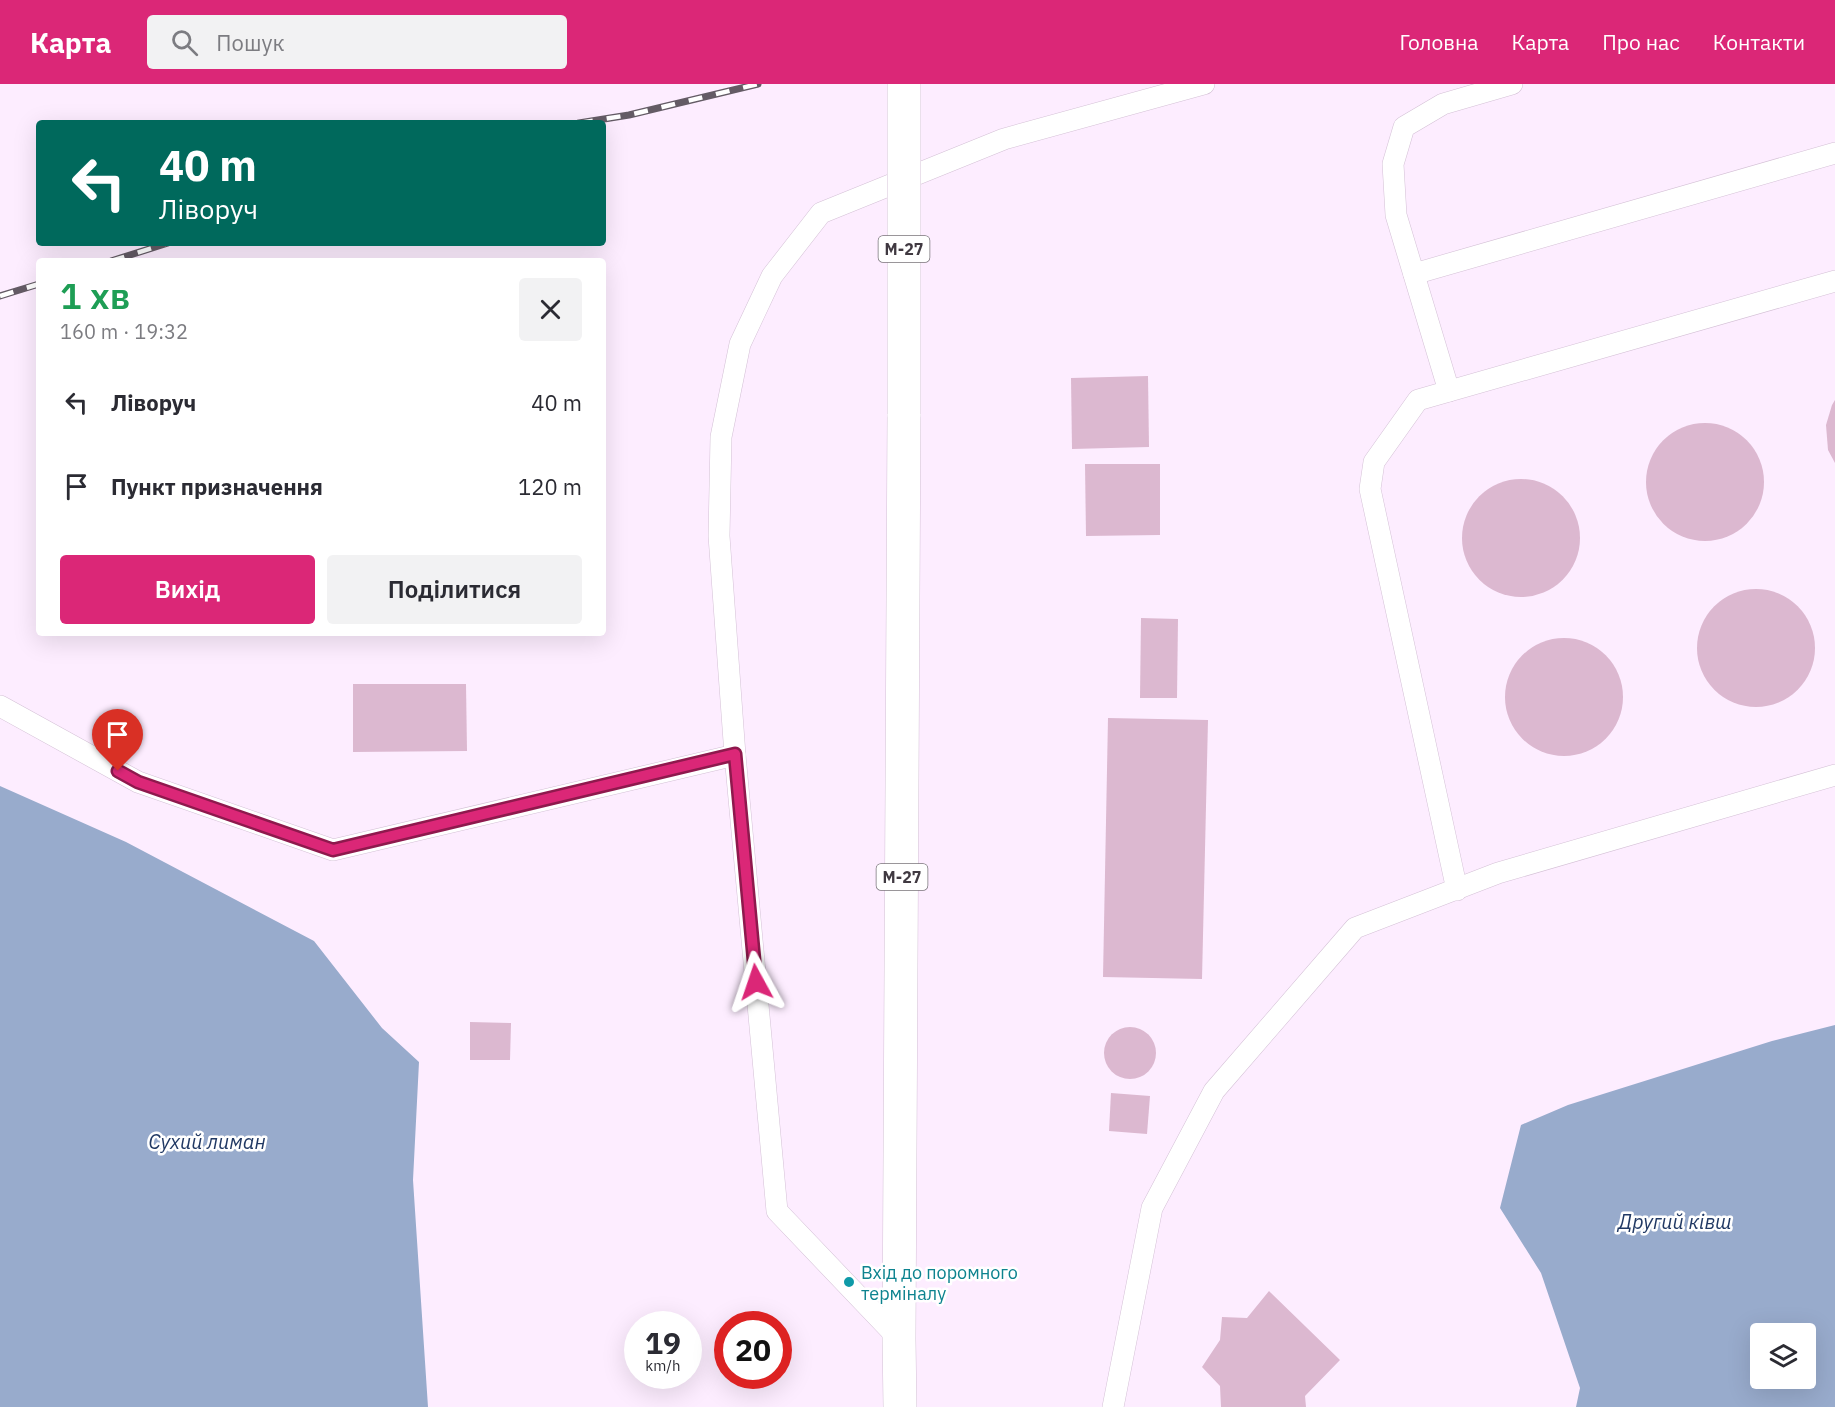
<!DOCTYPE html>
<html lang="uk">
<head>
<meta charset="utf-8">
<style>
	body { margin:0; font-family:"IBM Plex Sans",sans-serif; background:#f2f2f3; color:#2b2b33; height:100vh; display:flex; flex-direction:column; font-size:22px; white-space:nowrap }
	* { box-sizing:border-box; margin:0 }
	p { font-size:20px; color:#7c7c81 }
	.icon { flex:none; width:33px; height:33px; fill:none; stroke:currentColor; stroke-width:2; stroke-linecap:round; stroke-linejoin:round }
	.map { position:relative; flex:1; overflow:hidden }
	.details { position:absolute; left:36px; top:174px; width:570px; height:378px; display:flex; flex-direction:column; background:#fff; border-radius:6px; box-shadow:0 6px 24px #0002 }
	.details>* { flex:none }
	.guide { position:absolute; left:36px; top:36px; width:570px; height:126px; border-radius:6px; box-shadow:0 6px 24px #0002; background:#00695c; color:#fff; overflow:hidden }
	.fabs { position:absolute; left:1750px; top:1239px; display:grid; gap:12px }
	.fabs a { display:grid; place-items:center; width:66px; height:66px; border-radius:6px; background:#fff; box-shadow:0 6px 24px #0002; font-size:30px }
	.speed { position:absolute; left:624px; top:1227px; display:flex; gap:12px; font-size:30px; font-weight:700; text-align:center }
	.speed>* { display:grid; place-content:center; width:78px; height:78px; border-radius:50%; background:#fff; box-shadow:0 6px 24px #0002; line-height:1 }
	.speed small { font-size:15px; font-weight:400 }
	.speed .limit { border:9px solid #d22; background:#fff; color:#111 }
	.pin { position:absolute; display:grid; place-items:center; width:51px; height:51px; color:#fff; margin:-62px -26px; border-radius:50% 50% 50% 0; rotate:-45deg; box-shadow:0 0 6px #0007 }
	.pin .icon { rotate:45deg }
	.me { position:absolute; width:66px; margin:-33px; rotate:355deg; stroke-linejoin:round; filter:drop-shadow(0 0 4px #0008) }
	.turn { display:flex; align-items:center; gap:21px; height:126px; padding:0 24px; font-size:27px }
	.turn .icon { width:78px; height:78px; stroke-width:2.5 }
	.turn b { display:block; font-size:42px; line-height:51px }
	.round { display:grid; place-items:center; flex:none; width:63px; height:63px; border-radius:6px; background:#f2f2f3 }
	.summary { display:flex; align-items:center; justify-content:space-between; height:102px; padding:0 24px }
	h1 { font-size:36px; font-weight:600; line-height:45px; color:#1e9e55 }
	.button { display:flex; gap:12px; margin-top:auto; padding:12px 24px }
	.button a { flex:1; height:69px; border-radius:6px; background:#db2777; color:#fff; font-size:24px; font-weight:600; line-height:69px; text-align:center }
	.button a+a { background:#f2f2f3; color:#2b2b33 }
	ul { padding:0; list-style:none }
	li { display:flex; align-items:center; gap:18px; height:84px; padding:0 24px }
	li div { flex:1 }
	li b { display:block; font-size:22px }
	li em { font-style:normal }
	header { display:flex; align-items:center; gap:36px; box-sizing:border-box; height:84px; padding:0 30px; background:#db2777; color:#fff }
	header strong { font-size:28px }
	nav { display:flex; gap:33px; margin-inline-start:auto; font-size:21px }
	.search { width:420px; height:54px; background:#f2f2f3; display:flex; align-items:center; gap:15px; box-sizing:border-box; padding:0 21px; border-radius:6px; color:#7c7c81; font-size:22px }
	.map>svg:first-child { display:block }
</style>
</head>
<body>
<header>
<strong>Карта</strong>
<div class="search"><svg class="icon" aria-label="search" viewBox="0 0 24 24"><circle cx="10" cy="10" r="6"/><path d="M15 15l6 6"/></svg>Пошук</div>
<nav><a>Головна</a><a>Карта</a><a>Про нас</a><a>Контакти</a></nav>
</header>
<div class="map">
<svg width="1835" height="1323" viewBox="0 0 1835 1323">
	<rect width="100%" height="100%" fill="#fdedff"/>
	<g fill="#98abcc" fill-rule="evenodd">
		<path d="M0 702 126 758 314 857 382 944 419 978 413 1096 428 1323H0Z"/>
		<path d="M1835 941V1323H1576L1580 1304 1541 1189 1500 1124 1521 1041 1568 1021 1772 957ZM1761 1250H1806V1294H1761Z"/>
	</g>
	<g fill="#dcb8d0">
		<path d="M1148 292 1149 363 1072 365 1071 294Z"/>
		<path d="M1835 316V379L1828 366 1826 341 1832 321Z"/>
		<circle cx="1705" cy="398" r="59"/>
		<path d="M1085 380H1160V451L1086 452Z"/>
		<circle cx="1521" cy="454" r="59"/>
		<circle cx="1756" cy="564" r="59"/>
		<path d="M1141 534 1178 535 1177 614H1140Z"/>
		<circle cx="1564" cy="613" r="59"/>
		<path d="M353 600H466L467 667 353 668Z"/>
		<path d="M1108 634 1208 636 1202 895 1103 893Z"/>
		<path d="M470 938 511 939 510 976H470Z"/>
		<circle cx="1130" cy="969" r="26"/>
		<path d="M1111 1009 1150 1012 1147 1050 1109 1047Z"/>
		<path d="M1269 1207 1340 1276 1305 1312 1306 1323H1221L1220 1302 1202 1283 1220 1256 1222 1233 1247 1234Z"/>
	</g>
	<g fill="none" stroke-linecap="round" stroke-linejoin="round">
		<g stroke="#d4c1d6" stroke-width="22">
			<g id="lane">
				<path d="M1414 190 1835 69"/>
				<path d="M1449 307 1396 131 1393 80 1404 43 1443 20 1512 0"/>
				<path d="M0 622 138 698 333 766 735 671"/>
				<path d="M1457 806 1370 405 1374 378 1418 316 1835 197"/>
				<path d="M899 1255 777 1127 735 671 719 452 721 353 740 260 772 192 821 129 1004 55 1204 0"/>
				<path d="M1113 1323 1152 1124 1214 1007 1355 844 1498 789 1835 691"/>
			</g>
		</g>
		<g stroke="#d4c1d6" stroke-width="34">
			<path id="primary" d="M900 1323 899 1255 904 330"/>
		</g>
		<use href="#lane" stroke="#fff" stroke-width="21"/>
		<use href="#primary" stroke="#fff" stroke-width="33"/>
		<g stroke="#645b65" stroke-width="7">
			<g id="rail">
				<path d="M579 39 629 31 758 0"/>
				<path d="M111 177 168 159"/>
				<path d="M0 212 39 200"/>
			</g>
		</g>
		<use href="#rail" stroke="#fff" stroke-width="4.5" stroke-dasharray="14" stroke-linecap="butt"/>
		<g stroke="#d4c1d6" stroke-width="34" stroke-linecap="butt">
			<path id="primary-bridge" d="M904 0V330"/>
		</g>
		<use href="#primary-bridge" stroke="#fff" stroke-width="33"/>
	</g>
	<g fill="none" stroke-linecap="round" stroke-linejoin="round">
		<g stroke="#8e194d" stroke-width="15">
			<path id="route" d="M118 687 138 698 333 766 735 670 756 898"/>
		</g>
		<use href="#route" stroke="#db2777" stroke-width="10"/>
	</g>
	<circle fill="#0f9aa8" stroke="#fff" stroke-width="2" cx="849" cy="1198" r="6"/>
	<g text-anchor="middle" dominant-baseline="central" stroke-width="5" stroke-linejoin="round" paint-order="stroke">
		<g fill="#fff" stroke="#79747a" stroke-width="1.5">
			<rect x="878.5" y="152" width="51" height="26" rx="4.5"/>
			<rect x="876.5" y="780" width="51" height="26" rx="4.5"/>
		</g>
		<g font-size="16" font-weight="bold" fill="#403941">
			<text x="904" y="165">М-27</text>
			<text x="902" y="793">М-27</text>
		</g>
		<g font-size="18" fill="#0d838f" stroke="#fff" text-anchor="start">
			<text x="861" y="1188">Вхід до поромного<tspan x="861" dy="21">терміналу</tspan></text>
		</g>
		<g font-size="20" font-style="italic" fill="#213964" stroke="#fff">
			<text x="207" y="1057">Сухий лиман</text>
			<text x="1675" y="1137">Другий ківш</text>
		</g>
	</g>
</svg>
<div class="fabs">
<a><svg class="icon" aria-label="layers" viewBox="0 0 24 24"><path d="M12 4l9 5-9 5-9-5zM3 14l9 5 9-5"/></svg></a>
</div>
<div class="speed"><div>19<small>km/h</small></div><div class="limit">20</div></div>
<div class="pin" style="left:118px;top:687px;background:#d93025"><svg class="icon" aria-label="arrive" viewBox="0 0 24 24"><path d="M6 21V4h12l-3 4 3 4H6"/></svg></div>
<svg class="me" style="left:756px;top:898px" viewBox="-20 -20 40 40"><path d="M0-17L14 15 0 8-14 15z" fill="#db2777" stroke="#fff" stroke-width="4"/></svg>
<div class="guide">
<div class="turn"><svg class="icon" aria-label="left" viewBox="0 0 24 24"><path d="M17 20v-9H6M10 6l-5 5 5 5"/></svg><div><b>40 m</b>Ліворуч</div></div>
</div>
<section class="details">
<div class="summary"><div><h1>1 хв</h1><p>160 m · 19:32</p></div><a class="round"><svg class="icon" aria-label="close" viewBox="0 0 24 24"><path d="M6 6l12 12M18 6L6 18"/></svg></a></div>
<ul>
<li><svg class="icon" aria-label="left" viewBox="0 0 24 24"><path d="M17 20v-9H6M10 6l-5 5 5 5"/></svg><div><b>Ліворуч</b></div><em>40 m</em></li>
<li><svg class="icon" aria-label="arrive" viewBox="0 0 24 24"><path d="M6 21V4h12l-3 4 3 4H6"/></svg><div><b>Пункт призначення</b></div><em>120 m</em></li>
</ul>
<div class="button"><a>Вихід</a><a>Поділитися</a></div>
</section>
</div>
</body>
</html>
